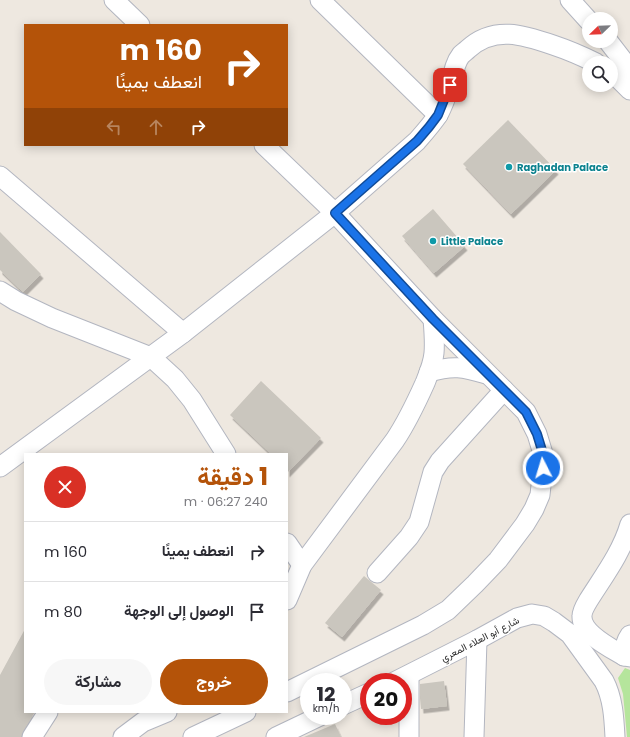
<!DOCTYPE html>
<html lang="ar">
<head>
<meta charset="utf-8">
<style>
	body { margin:0; font-family:Poppins,Vazirmatn,sans-serif; background:#f7f7f7; color:#2b2b33; direction:rtl; height:100vh; display:flex; flex-direction:column; font-size:15px; white-space:nowrap }
	* { box-sizing:border-box; margin:0 }
	p { font-size:13px; color:#7c7c81 }
	.icon { flex:none; width:22px; height:22px; fill:none; stroke:currentColor; stroke-width:2; stroke-linecap:round; stroke-linejoin:round }
	.map { position:relative; flex:1; overflow:hidden; direction:ltr }
	.sheet { position:absolute; left:24px; top:453px; width:264px; height:260px; display:flex; flex-direction:column; background:#fff; border-radius:0px; box-shadow:0 2px 10px #0003; direction:rtl }
	.sheet>* { flex:none }
	.hud { position:absolute; left:24px; top:24px; width:264px; height:122px; border-radius:0px; box-shadow:0 2px 10px #0003; direction:rtl; background:#b45309; color:#fff; overflow:hidden }
	.needle { width:26px; rotate:247deg }
	.buttons { position:absolute; left:582px; top:12px; display:grid; gap:8px }
	.buttons a { display:grid; place-items:center; width:36px; height:36px; border-radius:50%; background:#fff; box-shadow:0 2px 10px #0003; font-size:20px }
	.speed { position:absolute; left:300px; top:673px; display:flex; gap:8px; font-size:20px; font-weight:700; text-align:center }
	.speed>* { display:grid; place-content:center; width:52px; height:52px; border-radius:50%; background:#fff; box-shadow:0 2px 10px #0003; line-height:1 }
	.speed small { font-size:10px; font-weight:400 }
	.speed .limit { border:6px solid #d22; background:#fff; color:#111 }
	.pin { position:absolute; display:grid; place-items:center; width:34px; height:34px; color:#fff; margin:-17px; border-radius:8px; box-shadow:0 2px 6px #0006 }
	.me { position:absolute; width:44px; margin:-22px; rotate:355deg; stroke-linejoin:round; filter:drop-shadow(0 0 3px #0008) }
	.turn { display:flex; align-items:center; gap:14px; height:84px; padding:0 20px; font-size:18px }
	.turn .icon { width:52px; height:52px; stroke-width:2.5 }
	.turn b { display:block; font-size:28px; line-height:34px }
	.lanes { display:flex; align-items:center; height:38px; padding:0 20px; background:#0003; justify-content:center; gap:20px; direction:ltr }
	.lanes .off { opacity:.35 }
	.round { display:grid; place-items:center; flex:none; width:42px; height:42px; border-radius:21px; background:#f7f7f7 }
	.overview { display:flex; align-items:center; justify-content:space-between; height:68px; padding:0 20px }
	h1 { font-size:24px; font-weight:700; line-height:30px; color:#b45309 }
	.button { display:flex; gap:8px; margin-top:auto; padding:8px 20px }
	.button a { flex:1; height:46px; border-radius:24px; background:#b45309; color:#fff; font-size:16px; font-weight:700; line-height:46px; text-align:center }
	.button a+a { background:#f7f7f7; color:#2b2b33 }
	ul { padding:0; list-style:none }
	li { display:flex; align-items:center; gap:12px; height:60px; padding:0 20px; border-top:1px solid #e1e1e2 }
	li div { flex:1 }
	li b { display:block; font-size:15px }
	li em { font-style:normal }
	.map>svg:first-child { display:block }
</style>
</head>
<body>
<div class="map">
<svg width="630" height="737" viewBox="0 0 630 737">
	<defs>
		<filter id="shadow"><feDropShadow dx="2.5" dy="4.5" stdDeviation="0" flood-color="#0004"/></filter>
	</defs>
	<rect width="100%" height="100%" fill="#eee8e0"/>
	<path fill="#b5e59c" d="M625 668 630 670V737H627L623 694 618 678Z"/>
	<g fill="#cac6be" filter="url(#shadow)">
		<path d="M508 120 556 170 511 214 463 164Z"/>
		<path d="M433 209 465 246 434 273 402 236Z"/>
		<path d="M0 232 41 274 23 292 0 270Z"/>
		<path d="M261 381 321 438 287 473V454H271L230 415Z"/>
		<path d="M364 576 381 590 342 637 325 623Z"/>
		<path d="M25 629V712H35L23 731 21 737H0V675Z"/>
		<path d="M444 681 447 706 421 709 420 698V684Z"/>
		<path d="M335 724 341 737H304Z"/>
	</g>
	<g fill="none" stroke-linecap="round" stroke-linejoin="round">
		<g stroke="#b3b6c0" stroke-width="21">
			<g id="minor">
				<path d="M114 0 140 25"/>
				<path d="M320 0 438 115"/>
				<path d="M570 0 589 21"/>
				<path d="M608 41 625 63 630 76"/>
				<path d="M611 72 617 77 630 90"/>
				<path d="M264 145 335 213 433 319 526 412 537 434 544 457 540 495 534 509 525 524 498 560 475 584 448 610 423 625 287 692"/>
				<path d="M0 176 183 333"/>
				<path d="M0 291 16 301 52 318 151 357 175 379 192 400 226 454"/>
				<path d="M429 372C453 365 463 367 486 374"/>
				<path d="M0 467 183 333 335 213 417 141C424 133 432 124 438 115 443 106 446 96 450 87 453 76 454 64 461 55 463 53 466 51 468 49 494 25 524 35 553 45 568 50 582 56 596 63"/>
				<path d="M630 524C622 552 603 577 588 601 585 606 582 611 582 616 581 634 611 648 624 656L630 657"/>
				<path d="M287 543 302 565"/>
				<path d="M377 573 409 537 419 522 433 472 440 461 504 390"/>
				<path d="M287 600 302 565 395 440C407 422 416 403 425 383 429 373 433 364 434 353 435 342 434 331 433 319"/>
				<path d="M624 656C624 649 625 642 630 635"/>
				<path d="M409 675V737"/>
				<path d="M394 682 477 640 517 618 532 614 544 616 554 622 570 634 604 681C613 698 614 718 615 737"/>
				<path d="M343 705 369 693"/>
				<path d="M32 737 48 712"/>
				<path d="M123 737 143 722 167 712"/>
				<path d="M193 737 246 712"/>
				<path d="M276 737 320 716"/>
				<path d="M474 737 477 640"/>
			</g>
		</g>
		<use href="#minor" stroke="#fff" stroke-width="19"/>
	</g>
	<g fill="none" stroke-linecap="round" stroke-linejoin="round">
		<g stroke="#114b97" stroke-width="10">
			<path id="route" d="M450 85 438 115 429 127 417 141 335 213 433 319 526 412 537 434 544 457 543 468"/>
		</g>
		<use href="#route" stroke="#1a73e8" stroke-width="7"/>
	</g>
	<g fill="#0f9aa8" stroke="#fff" stroke-width="1.5">
		<circle cx="509" cy="167" r="4"/>
		<circle cx="433" cy="241" r="4"/>
	</g>
	<g text-anchor="middle" dominant-baseline="central" stroke-width="3" stroke-linejoin="round" paint-order="stroke">
		<g font-size="10" font-weight="bold" fill="#0d838f" stroke="#fff" text-anchor="start">
			<text x="517" y="167">Raghadan Palace</text>
			<text x="441" y="241">Little Palace</text>
		</g>
		<g font-size="10" fill="#2d2d2d" stroke="#fff">
			<text transform="translate(480 639) rotate(-27)">شارع أبو العلاء المعري</text>
		</g>
	</g>
</svg>
<div class="buttons">
<a><svg class="needle" viewBox="-14 -14 28 28"><path d="M0-13l5 13h-10z" fill="#e53935"/><path d="M0 13l5-13h-10z" fill="#7c7c81"/></svg></a>
<a><svg class="icon" aria-label="search" viewBox="0 0 24 24"><circle cx="10" cy="10" r="6"/><path d="M15 15l6 6"/></svg></a>
</div>
<div class="speed"><div>12<small>km/h</small></div><div class="limit">20</div></div>
<div class="pin" style="left:450px;top:85px;background:#d93025"><svg class="icon" aria-label="arrive" viewBox="0 0 24 24"><path d="M6 21V4h12l-3 4 3 4H6"/></svg></div>
<svg class="me" style="left:543px;top:468px" viewBox="-20 -20 40 40"><circle r="17" fill="#1a73e8" stroke="#fff" stroke-width="3"/><path d="M0-11L8 9 0 5-8 9z" fill="#fff"/></svg>
<div class="hud">
<div class="turn"><svg class="icon" aria-label="right" viewBox="0 0 24 24"><path d="M7 20v-9h11M14 6l5 5-5 5"/></svg><div><b>160 m</b>انعطف يمينًا</div></div>
<div class="lanes"><svg class="icon off" aria-label="left" viewBox="0 0 24 24"><path d="M17 20v-9H6M10 6l-5 5 5 5"/></svg><svg class="icon off" aria-label="ahead" viewBox="0 0 24 24"><path d="M12 20V5M6 11l6-6 6 6"/></svg><svg class="icon" aria-label="right" viewBox="0 0 24 24"><path d="M7 20v-9h11M14 6l5 5-5 5"/></svg></div>
</div>
<section class="sheet">
<div class="overview"><div><h1>1 دقيقة</h1><p>240 m · 06:27</p></div><a class="round" style="background:#d93025;color:#fff"><svg class="icon" aria-label="close" viewBox="0 0 24 24"><path d="M6 6l12 12M18 6L6 18"/></svg></a></div>
<ul>
<li><svg class="icon" aria-label="right" viewBox="0 0 24 24"><path d="M7 20v-9h11M14 6l5 5-5 5"/></svg><div><b>انعطف يمينًا</b></div><em>160 m</em></li>
<li><svg class="icon" aria-label="arrive" viewBox="0 0 24 24"><path d="M6 21V4h12l-3 4 3 4H6"/></svg><div><b>الوصول إلى الوجهة</b></div><em>80 m</em></li>
</ul>
<div class="button"><a>خروج</a><a>مشاركة</a></div>
</section>
</div>
</body>
</html>
